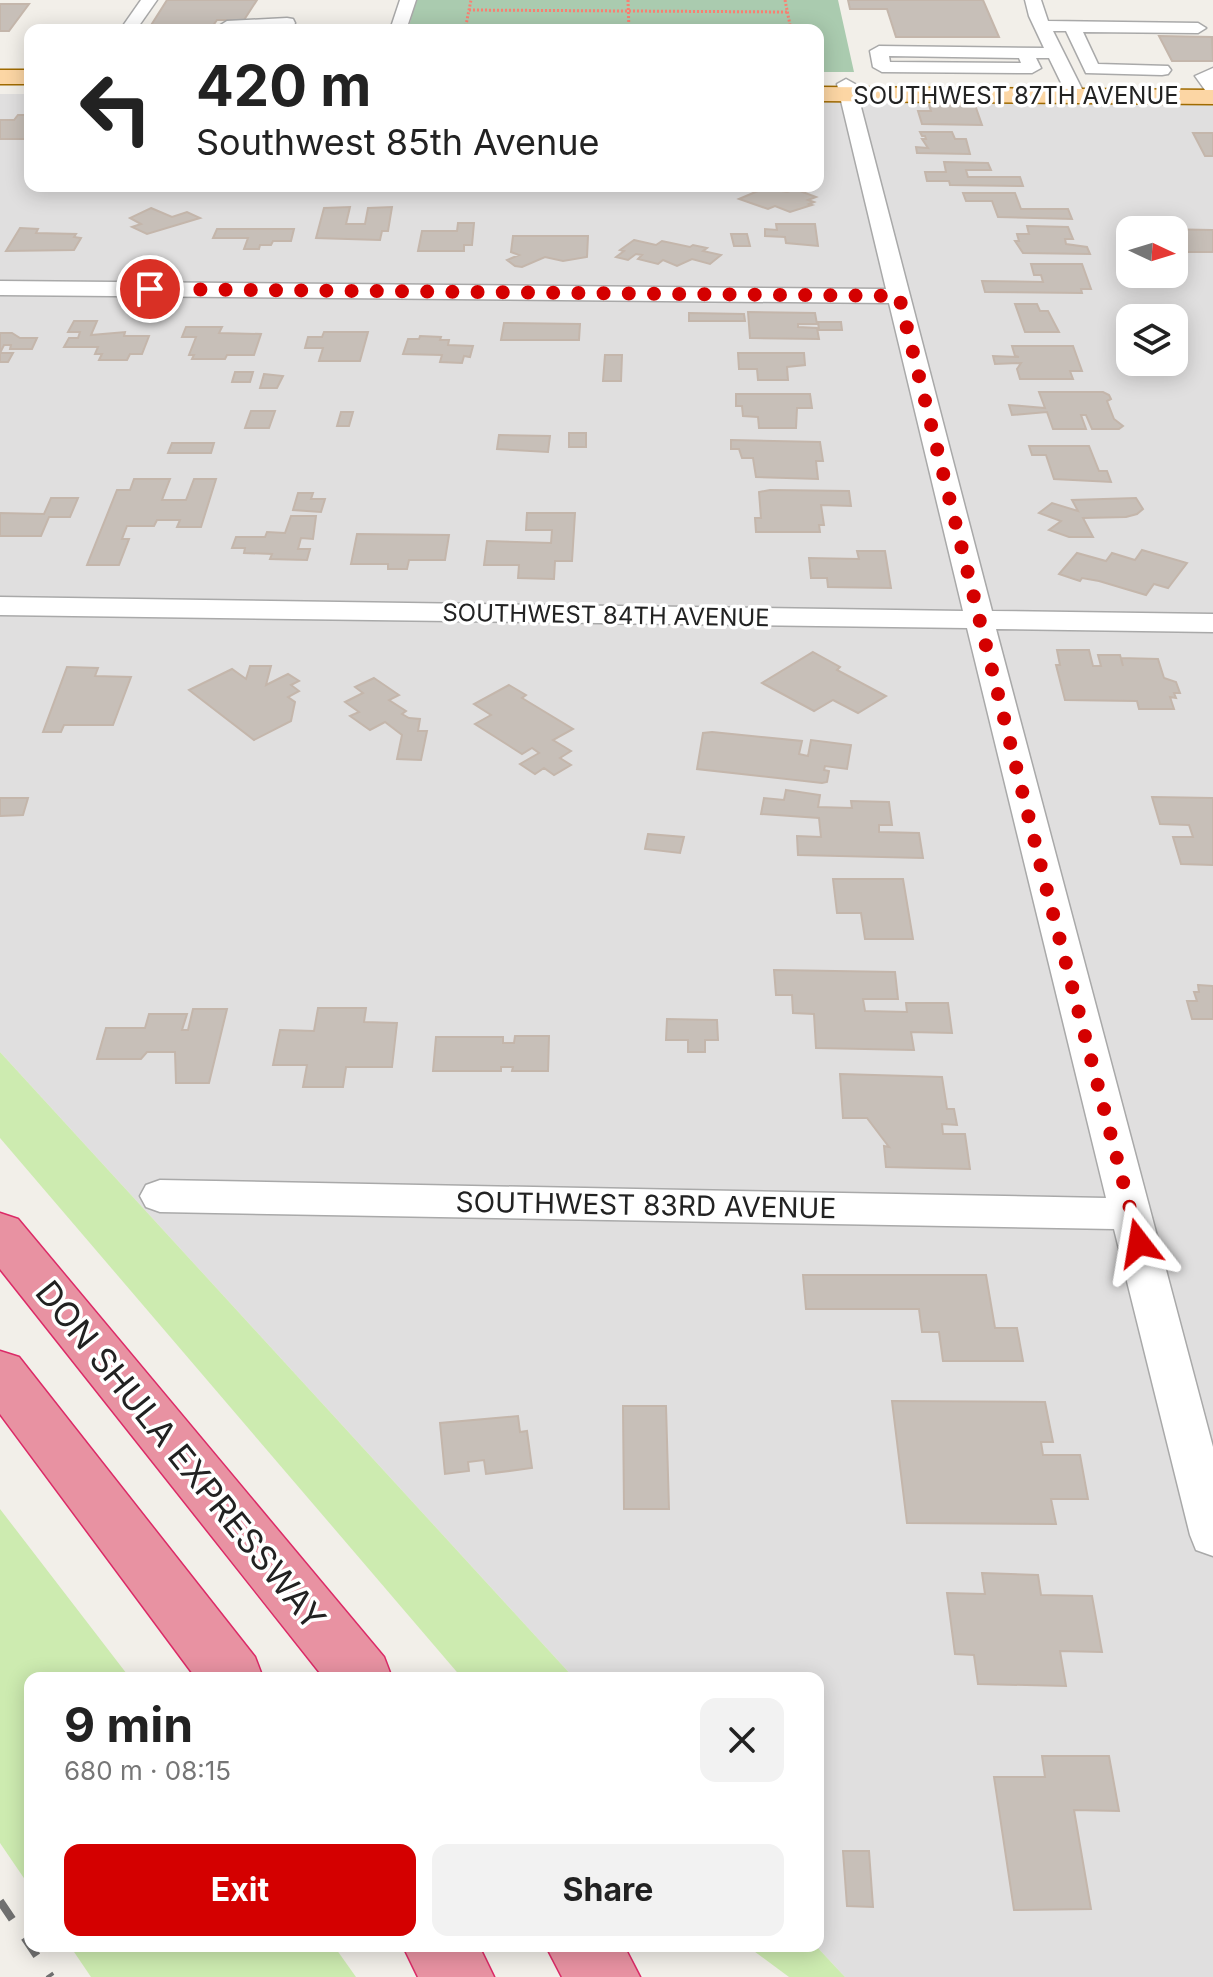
<!DOCTYPE html>
<html lang="en">
<head>
<meta charset="utf-8">
<style>
	body { margin:0; font-family:Inter,sans-serif; background:#f2f2f2; color:#222; height:100vh; display:flex; flex-direction:column; font-size:30px; white-space:nowrap }
	* { box-sizing:border-box; margin:0 }
	p { font-size:26px; color:#767676 }
	.icon { flex:none; width:44px; height:44px; fill:none; stroke:currentColor; stroke-width:2; stroke-linecap:round; stroke-linejoin:round }
	.map { position:relative; flex:1; overflow:hidden }
	.panel { position:absolute; left:24px; top:1672px; width:800px; height:280px; display:flex; flex-direction:column; background:#fff; border-radius:16px; box-shadow:0 4px 20px #0003 }
	.panel>* { flex:none }
	.top-card { position:absolute; left:24px; top:24px; width:800px; height:168px; border-radius:16px; box-shadow:0 4px 20px #0003; background:#fff; color:#222; overflow:hidden }
	.needle { width:52px; rotate:94deg }
	.controls { position:absolute; left:1116px; top:216px; display:grid; gap:16px }
	.controls a { display:grid; place-items:center; width:72px; height:72px; border-radius:16px; background:#fff; box-shadow:0 4px 20px #0003; font-size:40px }
	.pin { position:absolute; display:grid; place-items:center; width:68px; height:68px; color:#fff; margin:-34px; border:4px solid #fff; border-radius:50%; box-shadow:0 2px 8px #0007 }
	.me { position:absolute; width:88px; margin:-44px; rotate:346deg; stroke-linejoin:round; filter:drop-shadow(0 0 6px #0008) }
	.turn { display:flex; align-items:center; gap:28px; height:168px; padding:0 40px; font-size:36px }
	.turn .icon { width:104px; height:104px; stroke-width:2.5 }
	.turn b { display:block; font-size:56px; line-height:68px }
	.round { display:grid; place-items:center; flex:none; width:84px; height:84px; border-radius:16px; background:#f2f2f2 }
	.overview { display:flex; align-items:center; justify-content:space-between; height:136px; padding:0 40px }
	h1 { font-size:48px; font-weight:700; line-height:60px }
	.button { display:flex; gap:16px; margin-top:auto; padding:16px 40px }
	.button a { flex:1; height:92px; border-radius:16px; background:#d40000; color:#fff; font-size:32px; font-weight:700; line-height:92px; text-align:center }
	.button a+a { background:#f2f2f2; color:#222 }
	.map>svg:first-child { display:block }
</style>
</head>
<body>
<div class="map">
<svg width="1213" height="1977" viewBox="0 0 1213 1977">
	<rect width="100%" height="100%" fill="#f2efe9"/>
	<path fill="#e0dfdf" fill-rule="evenodd" d="M0 94H30V186H818V99L1213 102V1977H845L816 1946 818 1678H574L0 1052ZM1130 230H1174V274H1130ZM1130 318H1174V362H1130Z"/>
	<g fill="#cdebb0">
		<path d="M0 1052 574 1678H462L0 1138Z"/>
		<path d="M0 1509 130 1678H30V1887L0 1843Z"/>
		<path d="M70 1946H334L356 1977H91Z"/>
		<path d="M747 1946H816L845 1977H789Z"/>
	</g>
	<path fill="#aacbaf" d="M416 0H838L854 72H818V30H408Z"/>
	<g fill="#c7bfb8" stroke="#c4b6ab" stroke-width="2">
		<path d="M167 0H257L244 20H217L210 30H148Z"/>
		<path d="M848 0H983L999 37H896L887 9H850Z"/>
		<path d="M0 4H29L9 31H0Z"/>
		<path d="M1159 36 1212 37 1213 61H1172Z"/>
		<path d="M929 105H975L982 125 922 124 918 111H931Z"/>
		<path d="M18 115H30V139H0V120H14Z"/>
		<path d="M920 132H952L955 139H966L970 154 917 153 916 147 928 148 922 139H926L925 136H922Z"/>
		<path d="M1193 133H1213V156H1205Z"/>
		<path d="M944 162 988 163 991 170H966L968 177H1020L1023 186 950 185 949 181H927L925 172H946Z"/>
		<path d="M765 188 787 192 795 189 816 197 808 200 814 202 809 204 812 205 790 212 775 206 768 209 739 199Z"/>
		<path d="M963 193H1015L1021 209H1068L1072 219 998 217 992 201H966Z"/>
		<path d="M350 207 346 224H365L368 208 392 207 388 231H382L380 240 316 238 324 208Z"/>
		<path d="M151 208 172 217 187 212 200 218 147 234 132 227 141 224 130 218Z"/>
		<path d="M458 223H474L472 245H464V251H418L422 231H457Z"/>
		<path d="M776 224H815L818 246 786 243 785 237 765 236V229L777 230Z"/>
		<path d="M1027 226 1068 227 1073 239H1065L1066 244 1087 247 1090 254 1023 253 1015 241H1019L1017 234H1029Z"/>
		<path d="M20 228 38 229 36 233 76 234 74 237 81 238 74 250 6 251Z"/>
		<path d="M217 229H294L291 241H273L271 245H260L259 249H244L248 238H213Z"/>
		<path d="M1157 229 1213 230V252H1181L1174 239V230Z"/>
		<path d="M731 234H747L750 246H734Z"/>
		<path d="M513 236H588L587 257 563 261 545 257 522 267 515 266 507 260 519 255 511 252Z"/>
		<path d="M634 240 656 245 662 241 690 247 693 245 707 248 703 251 721 255 710 264 692 259 677 266 663 260 658 264 638 259 642 255 636 254 628 260 616 257 624 251 620 250Z"/>
		<path d="M1031 264H1082L1091 289H1081L1082 293 985 292 982 281 1043 282 1041 275H1034Z"/>
		<path d="M1015 304H1037L1040 311H1048L1059 332H1025Z"/>
		<path d="M748 312 815 313 817 324H798V327L817 328 819 339 750 338Z"/>
		<path d="M689 313 744 314 745 321H689Z"/>
		<path d="M74 321H97L91 335 125 332 124 336H149L142 354H130L127 360H99L102 354H95L98 347H64L69 338H78L80 332H68Z"/>
		<path d="M818 322H841L842 330H819Z"/>
		<path d="M504 323 580 324 579 340H501Z"/>
		<path d="M186 327H222L219 333 261 334 254 355H227L225 359H192L194 355H189L196 337H182Z"/>
		<path d="M324 332H368L360 361H319L323 348H305L308 337H322Z"/>
		<path d="M0 333H12L20 338H37L32 349H10L11 345H4L0 353H13L8 362H0Z"/>
		<path d="M420 336 441 337 440 340H449L448 345 473 346 470 357 464 356 462 363 440 362 442 355 403 354 408 339H419Z"/>
		<path d="M1012 346H1073L1082 371H1070L1073 379H1020L1017 369 1021 363 995 364 993 356 1019 357 1015 356Z"/>
		<path d="M738 353H804L805 365 787 367 788 380H758L757 369H739Z"/>
		<path d="M605 355H622L621 381H603Z"/>
		<path d="M235 372H253L250 382H232Z"/>
		<path d="M264 374 283 376 277 388H260Z"/>
		<path d="M1039 392H1103L1109 395 1111 399 1107 401 1114 419 1123 426 1119 429H1092L1086 415H1081L1086 429H1053L1047 412 1012 415 1009 405 1045 408Z"/>
		<path d="M736 394H810L812 408H797L796 428H759L758 417 743 416 742 406H736Z"/>
		<path d="M251 411H275L269 428H245Z"/>
		<path d="M341 412H353L349 426H337Z"/>
		<rect x="569" y="433" width="17" height="14"/>
		<path d="M499 435 550 436 548 452 497 449Z"/>
		<path d="M731 440 820 442 823 461H816L818 479 756 477 753 458H742L739 449H731Z"/>
		<path d="M172 443H214L211 453H168Z"/>
		<path d="M1029 446H1089L1099 471H1107L1111 482 1054 479 1046 455H1032Z"/>
		<path d="M134 479H170L162 500H186L194 479H216L201 527H177L180 520H157L154 526H127L122 539H129L119 565H87L117 490H130Z"/>
		<path d="M770 490 849 491 851 506 821 505 824 525H819L820 532H756L755 518H761L759 492Z"/>
		<path d="M298 493H313L311 499H325L321 512 293 510Z"/>
		<path d="M51 498H78L70 517H49L41 536H0V513L44 514Z"/>
		<path d="M1136 498 1143 509 1137 514 1126 517 1083 518 1093 537H1069L1049 530 1061 521 1039 513 1052 503 1078 511 1072 500Z"/>
		<path d="M527 513H575L572 561H555L554 579 518 578 519 565H484L487 541 551 543 552 530H526Z"/>
		<path d="M291 516H316L313 539 301 538 298 549H310L307 560 270 559 272 554 244 553 245 548H232L236 537H265L267 532 285 533Z"/>
		<path d="M357 534 449 535 445 560H409L407 569H388V564H351Z"/>
		<path d="M1142 550 1187 563 1168 588 1154 584 1146 595 1099 581 1082 578 1080 581 1059 574 1077 553 1106 561 1112 553 1135 560Z"/>
		<path d="M857 551H885L891 588 828 587 827 578H811L809 558 859 559Z"/>
		<path d="M1057 650H1089L1093 666H1101L1098 655H1120L1123 666 1121 658 1158 659 1164 678 1176 682 1180 693H1174L1176 698 1170 697 1174 709H1139L1137 701 1065 700 1056 665H1060Z"/>
		<path d="M813 652 840 667 837 670 886 696 858 713 833 700 814 711 762 683Z"/>
		<path d="M250 666H271L266 685 288 674 299 681 291 685 299 691 288 697 295 702 291 721 254 740 189 690 232 669 246 679Z"/>
		<path d="M67 667 98 668 95 676 131 677 113 725H64L61 732H43Z"/>
		<path d="M374 678 399 695 389 700 406 711 402 714 409 718 420 719 418 731H427L421 760 397 759 402 735 385 722 370 730 350 716 359 712 345 702 363 693 355 687Z"/>
		<path d="M509 685 526 695 522 698 573 729 553 740 571 751 560 758 571 765 554 775 544 768 535 774 520 764 539 753 532 748 522 754 475 724 491 715 474 704Z"/>
		<path d="M712 732 802 741 799 754 808 756 811 740 851 745 847 769 825 766 824 770 829 771 827 782 822 783 697 769 703 733Z"/>
		<path d="M786 790 820 795 818 807 852 808 851 801 889 802 892 825H879V832L919 833 923 858 798 855 797 836 821 837 819 818 761 814 764 798 784 800Z"/>
		<path d="M1152 797 1213 798V865L1181 864 1173 837H1193L1189 825 1160 824Z"/>
		<path d="M0 798H28L23 815 0 816Z"/>
		<path d="M648 834 684 837 680 853 645 849Z"/>
		<path d="M833 879H903L913 939H865L861 913H837Z"/>
		<path d="M774 970 895 972 898 999H863L865 1011 907 1012 906 1003H948L952 1033 911 1032 914 1050 816 1048 814 1014 793 1013 792 995H776Z"/>
		<path d="M1198 985 1213 986V1019H1192L1187 1001H1197L1194 992H1199Z"/>
		<path d="M318 1008H366L364 1022 397 1023 392 1067H346L343 1087H303L307 1065H273L280 1030 314 1031Z"/>
		<path d="M193 1009H227L209 1083H176L175 1052H147L141 1059H97L106 1028H145L149 1014H187L182 1030H188Z"/>
		<path d="M667 1019 717 1020 718 1040H705V1052H688V1040H666Z"/>
		<path d="M515 1036H549L548 1071H512L513 1067H501V1071H433L436 1037H503V1043H514Z"/>
		<path d="M840 1074 942 1077 947 1109H954L957 1125 942 1124 943 1134H965L970 1169 886 1167 884 1146 889 1147 867 1118H843Z"/>
		<path d="M803 1275H986L995 1328H1017L1023 1361H943L939 1332H922L919 1309H806Z"/>
		<path d="M892 1401 1045 1402 1053 1442H1041L1043 1455H1080L1088 1499H1051L1056 1524 907 1523Z"/>
		<path d="M623 1406H666L669 1509H624Z"/>
		<path d="M518 1416 520 1432 527 1431 532 1468 486 1474 484 1460 468 1462 469 1471 445 1474 440 1423Z"/>
		<path d="M982 1573 1038 1575 1041 1595 1092 1596 1102 1652 1060 1651 1066 1686 978 1684 974 1655 955 1654 947 1593 985 1594Z"/>
		<path d="M1042 1756H1109L1119 1811 1074 1810 1091 1909 1014 1910 994 1777H1045Z"/>
		<path d="M843 1851H869L873 1907 847 1906Z"/>
	</g>
	<g fill="none" stroke-linecap="round" stroke-linejoin="round">
		<g stroke="#a9a9a9" stroke-width="3">
			<g id="minor">
				<path d="M141 0H157L136 30H120Z"/>
				<path d="M400 0H416L406 30H390Z"/>
				<path d="M1025 0H1041L1048 21 1198 23 1206 28 1198 33 1083 32 1098 64 1168 66 1171 70 1168 74 1162 75 1086 73 1066 31H1053L1085 95 1076 100 1067 95 1049 58H1036L1041 68 1032 73 882 72 873 67 870 51 879 46 1044 48 1029 16ZM889 56 1019 58 1021 63 890 62Z"/>
				<path d="M287 18 293 19 295 23 293 27 223 30 219 26 227 21Z"/>
				<path d="M1213 68V91L1205 90 1195 76Z"/>
				<path d="M846 79 855 84 992 611 1213 614V632L996 629 1213 1447V1556L1196 1550 1190 1535 1114 1229 160 1212 146 1207 140 1196 146 1185 160 1180 1106 1198 967 628 0 615V597L963 611 889 303 0 295V281L886 289 837 84Z"/>
			</g>
		</g>
		<g stroke="#a06b00" stroke-width="3">
			<g id="major">
				<rect x="0" y="70" width="30" height="14"/>
				<path d="M818 87 1213 90V104L818 101Z"/>
			</g>
		</g>
		<g stroke="#dc2a67" stroke-width="3">
			<g id="highway">
				<path d="M0 1213 18 1219 384 1657 392 1678H324L0 1269Z"/>
				<path d="M0 1351 19 1357 255 1657 263 1678H196L0 1414Z"/>
				<path d="M403 1946H479L494 1977H418Z"/>
				<path d="M546 1946H624L640 1977H562Z"/>
			</g>
		</g>
		<g stroke="#fa8072" stroke-width="3" stroke-dasharray="2 2" stroke-linecap="butt">
			<path d="M628 0 629 30"/>
			<path d="M785 0 791 30"/>
			<path d="M469 10 788 12"/>
			<path d="M465 30 471 0"/>
		</g>
		<use href="#minor" fill="#fff" fill-rule="evenodd"/>
		<use href="#major" fill="#fcd6a4" fill-rule="evenodd"/>
		<use href="#highway" fill="#e892a2" fill-rule="evenodd"/>
		<path stroke="#707070" stroke-width="8" stroke-dasharray="22 22" stroke-linecap="butt" d="M0 1901 51 1977"/>
	</g>
	<g fill="none" stroke-linecap="round" stroke-linejoin="round">
		<path stroke="#d40000" stroke-width="14" stroke-dasharray="0 25.2" d="M150 289 899 296 1045 883 1139 1243"/>
	</g>
	<g text-anchor="middle" dominant-baseline="central" stroke-width="7" stroke-linejoin="round" paint-order="stroke">
		<g font-size="24" fill="#222" stroke="#fff">
			<text x="1016" y="95">SOUTHWEST 87TH AVENUE</text>
			<text transform="translate(606 615) rotate(1)">SOUTHWEST 84TH AVENUE</text>
		</g>
		<g font-size="28" fill="#222" stroke="#fff">
			<text transform="translate(646 1205) rotate(1)">SOUTHWEST 83RD AVENUE</text>
		</g>
		<g font-size="34" fill="#222" stroke="#fff">
			<text transform="translate(181 1455) rotate(51)">DON SHULA EXPRESSWAY</text>
		</g>
	</g>
</svg>
<div class="controls">
<a><svg class="needle" viewBox="-14 -14 28 28"><path d="M0-13l5 13h-10z" fill="#e53935"/><path d="M0 13l5-13h-10z" fill="#767676"/></svg></a>
<a><svg class="icon" aria-label="layers" viewBox="0 0 24 24"><path d="M12 4l9 5-9 5-9-5zM3 14l9 5 9-5"/></svg></a>
</div>
<div class="pin" style="left:150px;top:289px;background:#d93025"><svg class="icon" aria-label="arrive" viewBox="0 0 24 24"><path d="M6 21V4h12l-3 4 3 4H6"/></svg></div>
<svg class="me" style="left:1139px;top:1243px" viewBox="-20 -20 40 40"><path d="M0-17L14 15 0 8-14 15z" fill="#d40000" stroke="#fff" stroke-width="4"/></svg>
<div class="top-card">
<div class="turn"><svg class="icon" aria-label="left" viewBox="0 0 24 24"><path d="M17 20v-9H6M10 6l-5 5 5 5"/></svg><div><b>420 m</b>Southwest 85th Avenue</div></div>
</div>
<section class="panel">
<div class="overview"><div><h1>9 min</h1><p>680 m · 08:15</p></div><a class="round"><svg class="icon" aria-label="close" viewBox="0 0 24 24"><path d="M6 6l12 12M18 6L6 18"/></svg></a></div>
<div class="button"><a>Exit</a><a>Share</a></div>
</section>
</div>
</body>
</html>
